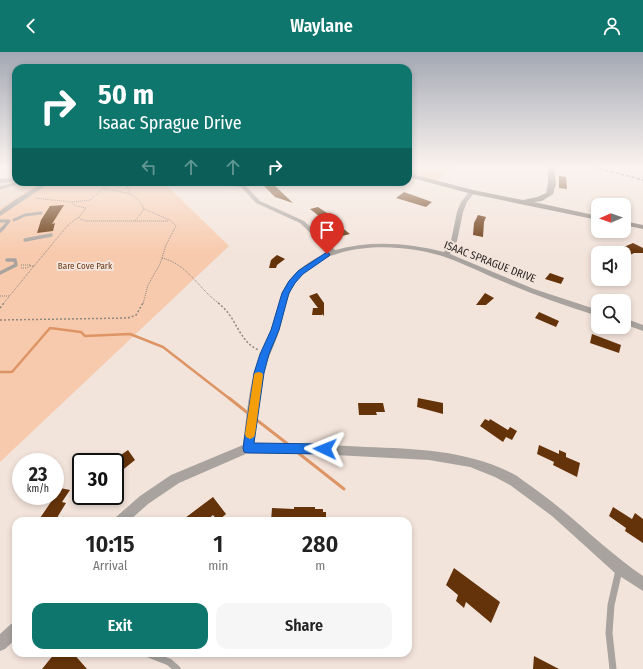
<!DOCTYPE html>
<html lang="en">
<head>
<meta charset="utf-8">
<style>
	body { margin:0; font-family:"Fira Sans Condensed",sans-serif; background:#f6f6f6; color:#222; height:100vh; display:flex; flex-direction:column; font-size:15px; white-space:nowrap }
	* { box-sizing:border-box; margin:0 }
	p { font-size:13px; color:#767676 }
	.icon { flex:none; width:22px; height:22px; fill:none; stroke:currentColor; stroke-width:2; stroke-linecap:round; stroke-linejoin:round }
	.map { position:relative; flex:1; overflow:hidden }
	.side { position:absolute; left:12px; top:465px; width:400px; height:140px; display:flex; flex-direction:column; background:#fff; border-radius:12px; box-shadow:0 2px 6px #0003 }
	.side>* { flex:none }
	.banner { position:absolute; left:12px; top:12px; width:400px; height:122px; border-radius:12px; box-shadow:0 2px 6px #0003; background:#0f766e; color:#fff; overflow:hidden }
	.needle { width:26px; rotate:268deg }
	.tools { position:absolute; left:591px; top:146px; display:grid; gap:8px }
	.tools a { display:grid; place-items:center; width:40px; height:40px; border-radius:8px; background:#fff; box-shadow:0 2px 6px #0003; font-size:20px }
	.speed { position:absolute; left:12px; top:401px; display:flex; gap:8px; font-size:20px; font-weight:700; text-align:center }
	.speed>* { display:grid; place-content:center; width:52px; height:52px; border-radius:50%; background:#fff; box-shadow:0 2px 6px #0003; line-height:1 }
	.speed small { font-size:10px; font-weight:400 }
	.speed .limit { border:2px solid #111; border-radius:6px; background:#fff; color:#111 }
	.pin { position:absolute; display:grid; place-items:center; width:34px; height:34px; color:#fff; margin:-41px -17px; border-radius:50% 50% 50% 0; rotate:-45deg; box-shadow:0 0 4px #0007 }
	.pin .icon { rotate:45deg }
	.me { position:absolute; width:44px; margin:-22px; rotate:272deg; stroke-linejoin:round; filter:drop-shadow(0 0 3px #0008) }
	.turn { display:flex; align-items:center; gap:14px; height:84px; padding:0 20px; font-size:18px }
	.turn .icon { width:52px; height:52px; stroke-width:2.5 }
	.turn b { display:block; font-size:28px; line-height:34px }
	.lanes { display:flex; align-items:center; height:38px; padding:0 20px; background:#0003; justify-content:center; gap:20px; direction:ltr }
	.lanes .off { opacity:.35 }
	.eta { display:flex; justify-content:space-evenly; align-items:center; height:68px; text-align:center }
	.eta b { font-size:24px; font-weight:600; line-height:28px }
	.primary-button { display:flex; gap:8px; margin-top:auto; padding:8px 20px }
	.primary-button a { flex:1; height:46px; border-radius:12px; background:#0f766e; color:#fff; font-size:16px; font-weight:600; line-height:46px; text-align:center }
	.primary-button a+a { background:#f6f6f6; color:#222 }
	header { display:flex; justify-content:space-between; align-items:center; height:52px; padding:0 20px; background:#0f766e; color:#fff; font-size:18px; font-weight:600 }
	.map>svg:first-child { display:block }
</style>
</head>
<body>
<header><svg class="icon" aria-label="back" viewBox="0 0 24 24"><path d="M15 5l-7 7 7 7"/></svg>Waylane<svg class="icon" aria-label="person" viewBox="0 0 24 24"><circle cx="12" cy="8" r="4"/><path d="M4 21q1-7 8-7t8 7"/></svg></header>
<div class="map">
<svg width="643" height="617" viewBox="0 0 643 617">
	<rect width="100%" height="100%" fill="#f3e4db"/>
	<path fill="#efd9cb" d="M0 126H16V130H41L0 156Z"/>
	<g fill="#f7caad">
		<path d="M408 115H456L436 128 408 121Z"/>
		<path d="M41 130H163L229 194 0 410V156Z"/>
	</g>
	<g fill="none" stroke-linecap="round" stroke-linejoin="round">
		<path stroke="#de9565" stroke-width="2.5" d="M0 320H12L50 276 81 280 85 284 130 282 163 295 230 347"/>
		<g stroke="#de9565" stroke-width="3">
			<path d="M229 346 249 362"/>
			<path d="M253 365 289 393"/>
			<path d="M297 400 344 437"/>
		</g>
	</g>
	<g fill="#65330a">
		<path d="M559 124 566 125 567 137 559 136Z"/>
		<path d="M272 132H273L293 151 275 145 264 134Z"/>
		<path d="M404 140 432 150 426 155 396 146Z"/>
		<path d="M64 153 52 172 55 171 53 179 37 181 41 168 50 154Z"/>
		<path d="M318 155 327 161 319 164 310 157Z"/>
		<path d="M478 163 486 165 484 170 483 185 473 183 474 171Z"/>
		<path d="M324 168 340 174 350 182 342 184Z"/>
		<path d="M633 191 643 196V201H634L624 206V201H610Z"/>
		<path d="M277 203 285 207 277 213 276 216H269L271 208Z"/>
		<path d="M550 221 564 226 561 232 545 227Z"/>
		<path d="M317 241 324 251V264L322 262V263H312L313 256H318L309 244Z"/>
		<path d="M485 241 494 246 486 253H476Z"/>
		<path d="M539 260 559 269 556 275 535 266Z"/>
		<path d="M592 282 621 293 619 301 590 291Z"/>
		<path d="M418 346 443 351V362L417 355Z"/>
		<path d="M358 351H383L385 360H376L377 363H359Z"/>
		<path d="M485 367 489 369 490 367 508 378 510 375 517 379 512 388 506 385 503 390 480 374Z"/>
		<path d="M539 393 559 402V398L566 401V405L580 411 577 425 553 413 554 410 537 402Z"/>
		<path d="M128 398 135 408 115 424V411L119 408 118 405Z"/>
		<path d="M55 435 70 438 62 450 66 451 55 469H38L55 444Z"/>
		<path d="M213 445 226 462 218 469 213 463 206 469H181Z"/>
		<path d="M294 455H315V457H323V460H326V469H271L272 456 294 457Z"/>
		<path d="M613 455 632 467 635 461 643 467V491L625 479 626 476 609 464Z"/>
		<path d="M454 516 500 550 491 571 466 550 464 556 456 549 458 543 446 533Z"/>
		<path d="M55 601H73L87 617H42Z"/>
		<path d="M534 604 559 617H533Z"/>
	</g>
	<g fill="none" stroke-linecap="round" stroke-linejoin="round">
		<g stroke="#908680" stroke-width="1" stroke-dasharray="1 1" stroke-linecap="butt">
			<path d="M125 130 131 142"/>
			<path d="M104 137C120 140 137 139 144 157L170 168 176 174 166 193 160 212 148 233 143 252"/>
			<path d="M35 146 71 150 76 154 86 156 79 165 80 167 86 169H168"/>
			<path d="M72 150 90 148 111 130"/>
			<path d="M135 169 144 157"/>
			<path d="M162 206C188 212 199 238 220 252"/>
			<path d="M21 213H31L27 216H21"/>
			<path d="M34 214 68 173 79 165"/>
			<path d="M0 244H10"/>
			<path d="M3 252 34 214H30"/>
		</g>
		<g stroke="#908680" stroke-width="1.5" stroke-dasharray="2 2" stroke-linecap="butt">
			<path d="M218 251C237 264 238 290 259 298"/>
			<path d="M0 256 4 251"/>
			<path d="M0 268 128 266 136 263 143 251"/>
		</g>
		<g stroke="#a9a39f" stroke-width="3">
			<path d="M0 136 21 130"/>
			<path d="M14 168 25 163 41 161"/>
			<path d="M0 169H9L3 176"/>
		</g>
		<g stroke="#a9a39f" stroke-width="3.5">
			<path d="M0 179 4 175"/>
			<path d="M25 188 51 183"/>
			<path d="M0 221 16 213 15 208H7"/>
		</g>
		<g stroke="#a9a39f" stroke-width="7">
			<path d="M146 601 169 610 177 617"/>
			<path d="M613 617 609 581 611 553 619 518"/>
		</g>
		<g fill="#a9a39f" fill-rule="evenodd">
			<path d="M8 115H16V116H10Z"/>
			<path d="M16 126V130L0 131V127Z"/>
			<path d="M44 130H51L0 164V159L15 148Z"/>
			<path d="M224 130 237 132 249 130V132L246 134 260 149 304 169 335 198C371 188 409 191 444 200L451 189 457 160 461 150 470 139H474L475 140 467 150 463 160 457 189 450 202 534 237 598 258V264C562 253 527 240 492 225 476 218 460 210 442 204 398 190 322 188 294 233 285 247 284 264 279 279 275 293 268 305 264 319 258 342 256 367 254 391 292 391 329 393 366 395 418 397 470 398 517 424 524 429 532 435 539 440 575 466 606 499 643 524V539L615 521 552 464 510 433 495 425 470 415 429 408 297 401H248L179 431 148 452 129 469H114L116 465 140 444 171 423 243 393C246 369 248 344 254 321 259 306 266 293 271 278 277 262 278 244 288 230 299 215 314 206 330 200L300 171 256 151 241 135 230 134Z"/>
			<path d="M624 266 643 273V279L624 272Z"/>
			<path d="M16 570V587L5 597 0 599V582L11 572Z"/>
		</g>
		<g fill="#8b827c" fill-rule="evenodd">
			<path d="M548 115H554L556 132 553 142 542 149 534 150 598 164V168L472 142 408 125V121L473 138 523 148 537 145 546 141 548 132Z"/>
			<path d="M624 169 643 173V177L624 173Z"/>
		</g>
		<path stroke="#6c635e" stroke-width="1.5" stroke-dasharray="3.5 2" stroke-linecap="butt" d="M594 115 643 128"/>
	</g>
	<linearGradient id="sky" x2="0" y2="1"><stop stop-color="#a4a8b4"/><stop offset="0.57" stop-color="#faf3ef"/><stop offset="1" stop-color="#faf3ef" stop-opacity="0"/></linearGradient>
	<rect width="643" height="201" fill="url(#sky)"/>
	<path fill="#1a73e8" stroke="#114b97" d="M327 200 330 202 329 204 303 222 295 231 289 241 279 278 269 302 264 321 254 391 325 392 329 393 330 397 329 400 325 402 248 401 244 400 243 396 254 321 260 302 271 278 282 241 289 229 298 219Z"/>
	<path fill="#f59e0b" d="M259 320 262 321 263 323 255 382 254 385 250 387 246 385 245 382 254 323 255 321Z"/>
	<g text-anchor="middle" dominant-baseline="central" stroke-width="4" stroke-linejoin="round" paint-order="stroke">
		<g font-size="9" fill="#693915" stroke="#f3e4db">
			<text x="85" y="214">Bare Cove Park</text>
		</g>
		<g font-size="11" fill="#302a27" stroke="#f3e4db">
			<text transform="translate(490 210) rotate(21)">ISAAC SPRAGUE DRIVE</text>
		</g>
	</g>
</svg>
<div class="tools">
<a><svg class="needle" viewBox="-14 -14 28 28"><path d="M0-13l5 13h-10z" fill="#e53935"/><path d="M0 13l5-13h-10z" fill="#767676"/></svg></a>
<a><svg class="icon" aria-label="sound" viewBox="0 0 24 24"><path d="M4 9h4l5-4v14l-5-4H4zM17 9q2 3 0 6"/></svg></a>
<a><svg class="icon" aria-label="search" viewBox="0 0 24 24"><circle cx="10" cy="10" r="6"/><path d="M15 15l6 6"/></svg></a>
</div>
<div class="speed"><div>23<small>km/h</small></div><div class="limit">30</div></div>
<div class="pin" style="left:327px;top:202px;background:#d93025"><svg class="icon" aria-label="arrive" viewBox="0 0 24 24"><path d="M6 21V4h12l-3 4 3 4H6"/></svg></div>
<svg class="me" style="left:325px;top:397px" viewBox="-20 -20 40 40"><path d="M0-17L14 15 0 8-14 15z" fill="#1a73e8" stroke="#fff" stroke-width="4"/></svg>
<div class="banner">
<div class="turn"><svg class="icon" aria-label="right" viewBox="0 0 24 24"><path d="M7 20v-9h11M14 6l5 5-5 5"/></svg><div><b>50 m</b>Isaac Sprague Drive</div></div>
<div class="lanes"><svg class="icon off" aria-label="left" viewBox="0 0 24 24"><path d="M17 20v-9H6M10 6l-5 5 5 5"/></svg><svg class="icon off" aria-label="ahead" viewBox="0 0 24 24"><path d="M12 20V5M6 11l6-6 6 6"/></svg><svg class="icon off" aria-label="ahead" viewBox="0 0 24 24"><path d="M12 20V5M6 11l6-6 6 6"/></svg><svg class="icon" aria-label="right" viewBox="0 0 24 24"><path d="M7 20v-9h11M14 6l5 5-5 5"/></svg></div>
</div>
<section class="side">
<div class="eta">
<div><b>10:15</b><p>Arrival</p></div>
<div><b>1</b><p>min</p></div>
<div><b>280</b><p>m</p></div>
</div>
<div class="primary-button"><a>Exit</a><a>Share</a></div>
</section>
</div>
</body>
</html>
